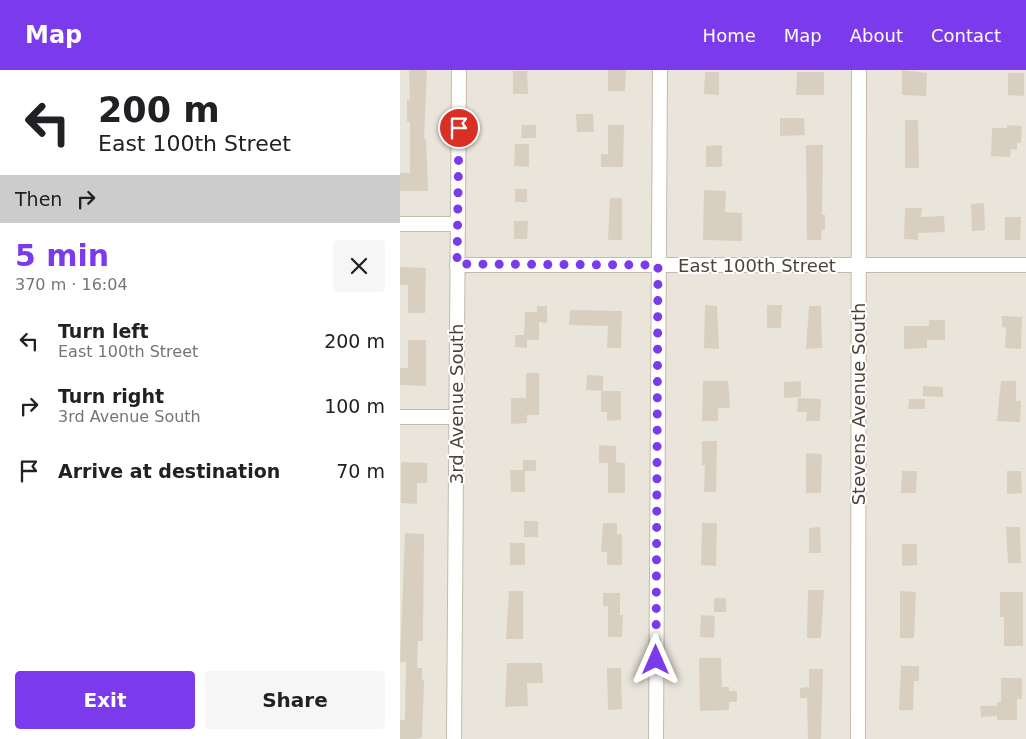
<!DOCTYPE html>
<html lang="en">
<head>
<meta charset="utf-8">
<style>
	body { margin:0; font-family:"DejaVu Sans",sans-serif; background:#f6f6f6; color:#202124; height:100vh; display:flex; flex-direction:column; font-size:19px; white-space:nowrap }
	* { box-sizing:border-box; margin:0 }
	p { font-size:16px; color:#757577 }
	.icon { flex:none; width:28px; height:28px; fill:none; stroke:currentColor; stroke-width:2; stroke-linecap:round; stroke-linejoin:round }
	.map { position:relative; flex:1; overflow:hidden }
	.side { display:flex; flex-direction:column; background:#fff; width:400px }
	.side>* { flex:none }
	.top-card { background:#fff; color:#202124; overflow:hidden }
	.pin { position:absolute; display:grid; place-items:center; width:42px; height:42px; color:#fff; margin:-21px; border:2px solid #fff; border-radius:50%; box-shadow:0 1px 5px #0007 }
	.me { position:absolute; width:55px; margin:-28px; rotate:0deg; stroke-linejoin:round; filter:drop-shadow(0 0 4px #0008) }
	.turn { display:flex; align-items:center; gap:18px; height:105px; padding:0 15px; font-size:22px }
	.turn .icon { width:65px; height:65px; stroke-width:2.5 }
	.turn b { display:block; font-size:35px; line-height:42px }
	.then { display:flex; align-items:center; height:48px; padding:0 15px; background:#0003; gap:10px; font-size:19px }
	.round { display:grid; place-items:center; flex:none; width:52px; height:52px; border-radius:5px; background:#f6f6f6 }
	.headline { display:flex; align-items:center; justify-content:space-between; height:85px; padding:0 15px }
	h1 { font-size:30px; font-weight:600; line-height:38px; color:#7c3aed }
	.button { display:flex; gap:10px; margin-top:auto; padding:10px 15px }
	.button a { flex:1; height:58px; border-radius:5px; background:#7c3aed; color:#fff; font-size:20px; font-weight:600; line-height:58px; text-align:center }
	.button a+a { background:#f6f6f6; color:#202124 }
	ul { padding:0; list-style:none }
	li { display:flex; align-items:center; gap:15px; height:65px; padding:0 15px }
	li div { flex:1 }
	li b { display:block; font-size:19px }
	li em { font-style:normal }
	header { display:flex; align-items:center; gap:30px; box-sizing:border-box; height:70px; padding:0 25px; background:#7c3aed; color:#fff }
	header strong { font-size:24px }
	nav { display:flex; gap:28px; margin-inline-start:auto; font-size:18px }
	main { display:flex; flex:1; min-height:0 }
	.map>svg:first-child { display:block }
</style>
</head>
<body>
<header>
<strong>Map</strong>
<nav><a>Home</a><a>Map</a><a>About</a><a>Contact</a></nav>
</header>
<main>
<section class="side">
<div class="top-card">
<div class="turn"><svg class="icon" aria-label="left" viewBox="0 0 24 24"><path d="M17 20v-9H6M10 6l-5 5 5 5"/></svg><div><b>200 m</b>East 100th Street</div></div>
<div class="then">Then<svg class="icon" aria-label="right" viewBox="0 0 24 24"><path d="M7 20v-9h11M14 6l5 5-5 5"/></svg></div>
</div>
<div class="headline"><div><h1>5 min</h1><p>370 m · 16:04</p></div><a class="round"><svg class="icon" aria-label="close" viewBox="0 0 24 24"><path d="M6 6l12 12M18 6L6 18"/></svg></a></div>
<ul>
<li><svg class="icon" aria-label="left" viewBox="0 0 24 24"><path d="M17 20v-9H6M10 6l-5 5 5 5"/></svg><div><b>Turn left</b><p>East 100th Street</p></div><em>200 m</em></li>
<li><svg class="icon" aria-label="right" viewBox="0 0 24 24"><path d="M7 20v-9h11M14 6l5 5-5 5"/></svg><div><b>Turn right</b><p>3rd Avenue South</p></div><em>100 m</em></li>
<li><svg class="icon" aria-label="arrive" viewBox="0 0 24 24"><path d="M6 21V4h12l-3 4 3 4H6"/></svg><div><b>Arrive at destination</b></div><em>70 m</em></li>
</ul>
<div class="button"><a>Exit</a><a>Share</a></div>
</section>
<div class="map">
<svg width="626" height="669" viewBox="0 0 626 669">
	<rect width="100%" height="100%" fill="#f6f3ec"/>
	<rect fill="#eae5da" x="0" y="0" width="626" height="669"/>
	<g fill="#d8cfc1">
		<path d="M9 0H27L24 69H26L28 121H0V103H10V52H7V29L10 30Z"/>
		<path d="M208 0H226L225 21H208Z"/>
		<path d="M502 0 527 3 526 26 502 25Z"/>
		<path d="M113 1H127L128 24H113Z"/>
		<path d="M305 2H319V25L304 24Z"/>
		<path d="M397 2H424V25H396Z"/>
		<path d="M608 3H624V26L608 25Z"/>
		<path d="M176 44H193L194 62H177Z"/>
		<path d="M380 48H404L405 65 380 66Z"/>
		<path d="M505 50H518L519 98H505Z"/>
		<path d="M122 55H136V68H121Z"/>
		<path d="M208 55H224L223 97H201V84H208Z"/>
		<path d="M607 55 622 56 621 73H617V80L611 79 610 87 591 86 592 58H607Z"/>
		<path d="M115 74H129V97L114 96Z"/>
		<path d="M322 75V97H306V76Z"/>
		<path d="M406 75H423L422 145H425V160H422L421 170H407Z"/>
		<rect x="115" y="119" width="12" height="13"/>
		<path d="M304 120 326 121 325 142 342 143V171L303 170Z"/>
		<path d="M210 128H222V170H208Z"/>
		<path d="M584 133 585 160 572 161 571 134Z"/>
		<path d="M505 138H522L521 147 544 146 545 162 518 163V170L504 169Z"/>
		<path d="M605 147H621L620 170H605Z"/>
		<path d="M114 151H128L127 169H114Z"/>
		<path d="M0 197 26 198 25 243H8V215H0Z"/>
		<path d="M305 235 317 236 319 279 304 278Z"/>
		<path d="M367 235H382L381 258H367Z"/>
		<path d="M137 236H147V253L139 252V270H127V278L115 277V265H124L125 242H137Z"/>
		<path d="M409 236H421L422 278 406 279Z"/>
		<path d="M170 240 222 241 221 278H207L208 256 169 255Z"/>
		<path d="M602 246 622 247 621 279 605 278 606 258 602 257Z"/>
		<path d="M529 250H545V270H527V278L504 279V256H529Z"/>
		<path d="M8 270H26V316L0 315V298H8Z"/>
		<path d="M126 303H139V345H127V353L111 354V328H126Z"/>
		<path d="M187 305 203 306V321L186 320Z"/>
		<path d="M303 311H328L330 338H318V351H302Z"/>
		<path d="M401 311V327L384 328V312Z"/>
		<path d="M601 311H616V331H621L620 352 597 351Z"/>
		<path d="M523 316 543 317V327L523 326Z"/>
		<path d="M201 321H221V350L207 351V342H201Z"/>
		<path d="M398 328 421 329 420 351H406L407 342H397Z"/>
		<path d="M509 329H525V339H508Z"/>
		<path d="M302 371H317L316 422H304L305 395H302Z"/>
		<path d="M199 375 216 376V392L225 393V423H208V393H199Z"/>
		<path d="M406 383 422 384 421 423H406Z"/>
		<path d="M123 390H136V401H125V422H111L110 400H123Z"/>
		<path d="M1 392 27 393V413H17V434L1 433Z"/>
		<path d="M502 401H517L516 423H501Z"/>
		<path d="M607 401H621L622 423 607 424Z"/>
		<rect x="124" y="451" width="14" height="16"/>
		<path d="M203 453H217V464H222V495H207V482H201Z"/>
		<path d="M302 453H317L316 496 301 495Z"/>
		<path d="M420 457 421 483H409V458Z"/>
		<path d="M606 457H620L621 493H608Z"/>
		<path d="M5 463 24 464 23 571H18L17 598H22V610H24L22 668 16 669H0V650H5L6 592H0Z"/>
		<rect x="110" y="473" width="15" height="22"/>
		<path d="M502 474H517V495L502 496Z"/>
		<path d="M408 520H424L421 568H407Z"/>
		<path d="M109 521H123V569H106Z"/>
		<path d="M500 521 516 522 514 568H500Z"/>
		<path d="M600 522H623V576H604V547H600Z"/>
		<path d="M203 523H220V545H223L222 567H208V536H203Z"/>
		<rect x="314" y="528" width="12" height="14"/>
		<path d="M301 545 315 546 314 568 300 567Z"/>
		<path d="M299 588H321L322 617H329V621H337V632H329V640L300 641Z"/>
		<path d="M107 593H142L143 613H127L128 636 105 637Z"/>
		<path d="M501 596H519V611H514L513 640H499Z"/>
		<path d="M207 598H221L222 639 208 640Z"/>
		<path d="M409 599H423L421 669H408L407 628H400V618L409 617Z"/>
		<path d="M601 608H622V629H617V650H597V646L581 647 580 636H597V632H601Z"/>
	</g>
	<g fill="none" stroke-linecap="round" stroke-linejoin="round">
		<g stroke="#c2bbae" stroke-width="16">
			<g id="street">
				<path d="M0 154H58"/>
				<path d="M57 195H626"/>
				<path d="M0 347H56"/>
				<path d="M54 669 59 0"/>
				<path d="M256 669 260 0"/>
				<path d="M458 669 459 0"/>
			</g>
		</g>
		<use href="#street" stroke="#fff" stroke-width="14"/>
	</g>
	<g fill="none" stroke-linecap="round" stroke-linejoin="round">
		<path stroke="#7c3aed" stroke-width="9" stroke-dasharray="0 16.2" d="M59 58 57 194 258 195 256 590"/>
	</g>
	<g text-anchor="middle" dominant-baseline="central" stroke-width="4" stroke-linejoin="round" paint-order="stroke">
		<g font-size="18" fill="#4b4439" stroke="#fff">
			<text x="357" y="195">East 100th Street</text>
			<text transform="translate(56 334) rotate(-90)">3rd Avenue South</text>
			<text transform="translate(458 334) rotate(-90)">Stevens Avenue South</text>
		</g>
	</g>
</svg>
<div class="pin" style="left:59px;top:58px;background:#d93025"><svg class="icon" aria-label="arrive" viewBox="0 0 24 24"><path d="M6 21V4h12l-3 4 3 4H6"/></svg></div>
<svg class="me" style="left:256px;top:590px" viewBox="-20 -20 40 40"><path d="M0-17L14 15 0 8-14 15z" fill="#7c3aed" stroke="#fff" stroke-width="4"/></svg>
</div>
</main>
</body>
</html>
